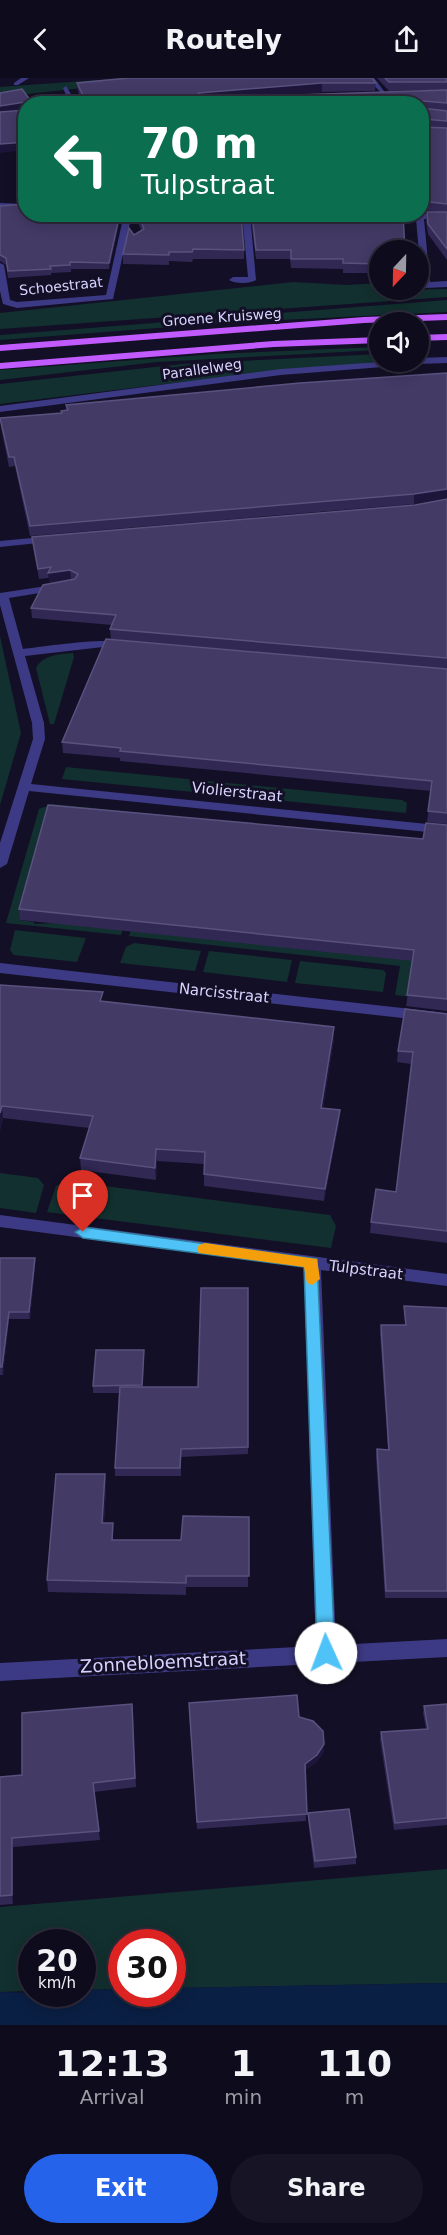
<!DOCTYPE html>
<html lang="en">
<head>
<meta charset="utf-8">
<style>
	body { margin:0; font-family:"DejaVu Sans",sans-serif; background:#171425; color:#f1f3f6; height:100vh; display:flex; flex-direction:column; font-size:22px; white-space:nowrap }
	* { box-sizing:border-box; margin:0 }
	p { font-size:20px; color:#9b9ba3 }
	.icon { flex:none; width:33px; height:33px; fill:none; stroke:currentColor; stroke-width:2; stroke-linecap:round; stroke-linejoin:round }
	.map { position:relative; height:1947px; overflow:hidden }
	.side { display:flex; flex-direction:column; background:#0e0b1c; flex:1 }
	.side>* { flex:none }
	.top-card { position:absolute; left:18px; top:18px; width:411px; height:126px; border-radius:24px; box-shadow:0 3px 15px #0003,0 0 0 2px #2e2b3b; background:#0b6e4f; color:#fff; overflow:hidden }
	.needle { width:39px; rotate:202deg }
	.buttons { position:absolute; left:369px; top:162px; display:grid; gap:12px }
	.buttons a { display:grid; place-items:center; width:60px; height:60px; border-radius:50%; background:#0e0b1c; box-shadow:0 3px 15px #0003,0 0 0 2px #2e2b3b; font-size:30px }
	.speed { position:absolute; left:18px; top:1851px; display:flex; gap:12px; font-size:30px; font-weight:700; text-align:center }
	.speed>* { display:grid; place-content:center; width:78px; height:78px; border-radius:50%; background:#0e0b1c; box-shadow:0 3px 15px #0003,0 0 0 2px #2e2b3b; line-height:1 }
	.speed small { font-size:15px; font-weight:400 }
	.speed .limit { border:9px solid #d22; background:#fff; color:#111 }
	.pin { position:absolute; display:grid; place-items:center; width:51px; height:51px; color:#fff; margin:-62px -26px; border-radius:50% 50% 50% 0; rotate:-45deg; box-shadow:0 0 6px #0007 }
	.pin .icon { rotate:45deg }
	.me { position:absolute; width:66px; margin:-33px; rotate:358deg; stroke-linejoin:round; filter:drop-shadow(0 0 4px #0008) }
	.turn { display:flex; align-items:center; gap:21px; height:126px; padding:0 24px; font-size:27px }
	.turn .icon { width:78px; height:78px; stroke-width:2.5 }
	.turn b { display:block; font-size:42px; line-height:51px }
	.eta { display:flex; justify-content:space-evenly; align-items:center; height:102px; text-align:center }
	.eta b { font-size:36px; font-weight:700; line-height:42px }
	.action { display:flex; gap:12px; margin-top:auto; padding:12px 24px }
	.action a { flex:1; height:69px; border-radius:36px; background:#2563eb; color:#fff; font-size:24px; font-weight:700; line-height:69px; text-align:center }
	.action a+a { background:#171425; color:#f1f3f6 }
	header { display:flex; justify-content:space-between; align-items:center; height:78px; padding:0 24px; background:#0e0b1c; font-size:27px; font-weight:700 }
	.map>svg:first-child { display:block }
</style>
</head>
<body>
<header><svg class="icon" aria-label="back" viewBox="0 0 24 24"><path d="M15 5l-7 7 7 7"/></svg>Routely<svg class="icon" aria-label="share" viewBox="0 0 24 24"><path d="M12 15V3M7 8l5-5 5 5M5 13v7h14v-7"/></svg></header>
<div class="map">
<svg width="447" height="1947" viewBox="0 0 447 1947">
	<rect width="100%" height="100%" fill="#130f26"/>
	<g fill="#12302f" fill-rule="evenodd">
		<path d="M127 0 130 5 0 19V9Z"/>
		<path d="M293 204 347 207 379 205 380 212 447 211V219L0 251V235Z"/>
		<path d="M447 222V234L237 244 0 262V257Z"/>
		<path d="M379 269V272L157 284 0 302V292L215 276Z"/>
		<path d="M379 276 380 284H385L281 292 0 326V306L182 286Z"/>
		<path d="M0 558 21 655 0 727Z"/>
		<path d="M73 575 74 579 54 646H50L36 590C43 577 59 576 73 575Z"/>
		<path d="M66 689 402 722 407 725 406 735 62 701Z"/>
		<path d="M52 726 162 737 121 857 6 845 39 731ZM49 738 57 845 34 846V844L20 842Z"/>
		<path d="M149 799 447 878V923L395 917 400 888 129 858Z"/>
		<path d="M15 852 86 860 77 884 14 877 10 872Z"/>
		<path d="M134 865 201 873 195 893 120 885 126 869Z"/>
		<path d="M209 873 292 882 287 904 203 894Z"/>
		<path d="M300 883 383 892 386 895 383 914 295 905Z"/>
		<path d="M0 1095 38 1100 44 1107 36 1135 0 1130Z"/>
		<path d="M66 1103 330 1137 336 1148 331 1170 47 1134 56 1108Z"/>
		<path d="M447 1791V1905L173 1910 172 1864H122L121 1911 83 1912 82 1864H32L31 1913 0 1914V1829Z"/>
	</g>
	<path fill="#0a1f44" d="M447 1905V1947H0V1914L82 1916 83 1912 121 1911 122 1916H172L173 1910Z"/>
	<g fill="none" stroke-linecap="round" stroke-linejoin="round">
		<g fill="#3d3a85" fill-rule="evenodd">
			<path d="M21 0H29L18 7H14V5Z"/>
			<path d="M367 0H374L387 17H383Z"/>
			<path d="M66 8 77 26H70L63 10Z"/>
			<path d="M0 125 26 126V130L0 129Z"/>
			<path d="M422 134 424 136 447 137V141H424L430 204 447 203V209L426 210 422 207 416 141 384 140 380 138 422 136Z"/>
			<path d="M124 136H132L113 221 17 230 3 226 0 213V185L4 187 10 222 17 224 106 217Z"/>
			<path d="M242 136H250L256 202C250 206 235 206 229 202L233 199H248Z"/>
			<path d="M447 279V285L418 286 414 284H418V280Z"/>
			<path d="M380 284H413L408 287 281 297 0 334V328L281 291Z"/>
			<path d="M53 458 57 459V463L0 469V463Z"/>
			<path d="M60 506 65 509 64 511 9 520 23 571C43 569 116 557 129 567L123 570 103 569 25 578 44 645 45 661 31 706 447 748V756L29 713 7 786 0 790V765L33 661 32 645 0 527V515Z"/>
			<path d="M0 885 447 935V945L0 895Z"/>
			<path d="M0 1137 447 1196V1208L321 1192 336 1567 447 1561V1579L0 1603V1585L316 1568 304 1189 0 1149Z"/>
		</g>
		<g fill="#c25bff" fill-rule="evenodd">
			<path d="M447 236V242L364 245 0 273V267L364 239Z"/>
			<path d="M447 256V262L418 263V257Z"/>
			<path d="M380 259V265L274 269 0 291V285L274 263Z"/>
		</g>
	</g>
	<g fill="#312854">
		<path d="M377 0H447V12L389 13Z"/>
		<path d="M77 5H376L375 13 322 14 277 17 447 12V182L428 156 426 143 427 134H438L422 132V26H83L78 13Z"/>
		<path d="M0 128 119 147 109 191H71V194L51 195V197L8 200 6 187 0 183Z"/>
		<path d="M134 136H241L244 172V181H193L192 184 169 183V187L123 186V176L134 157 141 152Z"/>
		<path d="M250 136H403L380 172V195H343V191L291 190 290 181H256Z"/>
		<path d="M447 295 414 426 30 458 15 388 9 389 1 349 0 340 61 335V333L66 332V327Z"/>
		<path d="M447 421V591L111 561 110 551 112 547 32 540 31 530 71 502 48 500 39 501 33 469 32 459 415 427Z"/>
		<path d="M447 591V746L427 744 431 713 120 683V680L63 675 62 664Z"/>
		<path d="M447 747V933L406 928 413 883 20 842 19 831 423 761Z"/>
		<path d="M0 907 103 923 334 949V961L323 1030 340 1032 339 1044 324 1123 204 1108V1086L157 1083 156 1102 81 1092 80 1080 89 1050 3 1040 0 1052Z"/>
		<path d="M447 936V1165L370 1155 371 1144 396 1114 411 986 397 984 398 973Z"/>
		<path d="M0 1180H35V1188L30 1241H9L3 1297H0Z"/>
		<path d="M404 1228 447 1230V1520H385L376 1379 377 1371 388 1372 380 1255 381 1247H405Z"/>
		<path d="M144 1279 143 1309 248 1369V1376L181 1379V1398H115V1390L119 1315H93V1308Z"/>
		<path d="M105 1396 106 1408 104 1445H113V1462H181L249 1439 248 1509H186V1517L48 1514 47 1502Z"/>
		<path d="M132 1626 136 1709 94 1714 100 1762 13 1769V1826L0 1827V1699L22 1697Z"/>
		<path d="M447 1626V1747L394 1752 380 1661 381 1654 426 1651 423 1635 424 1628Z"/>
		<path d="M189 1632 299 1639 324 1666V1673L317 1684 305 1692 306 1743 197 1751Z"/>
		<path d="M308 1735 356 1779V1786L314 1790 308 1742Z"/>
	</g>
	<g fill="#1d163a">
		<path d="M322 5V14L199 24 197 18 199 15Z"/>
		<path d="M25 24 26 32 0 36V28Z"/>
		<path d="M26 64V72L0 75V66Z"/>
		<path d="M119 140V147L109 191V185Z"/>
		<path d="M447 411V420L414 426V416Z"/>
		<path d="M70 492 71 502 49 505 48 495Z"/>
		<path d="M334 949V961L321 1042V1030Z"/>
		<path d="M2 1028 3 1040 0 1052V1035Z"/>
		<path d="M340 1032 339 1044 324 1123 325 1111Z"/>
		<path d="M156 1071 157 1083 156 1102 155 1090Z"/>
		<path d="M35 1180V1188L30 1241 29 1234Z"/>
		<path d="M9 1234V1241L3 1297 2 1289Z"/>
		<path d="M144 1272V1279L142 1315V1307Z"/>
		<path d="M105 1396 106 1408 103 1456 102 1445Z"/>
		<path d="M324 1666V1673L317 1684 304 1693 305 1686Z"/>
		<path d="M12 1760 13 1769V1826L12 1817Z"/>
	</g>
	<g fill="#433a66" stroke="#5a527e" stroke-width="1.5">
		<path d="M129 0H372L376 5H322L199 15 197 18 199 20 447 12V25L423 23 422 26H87L77 5Z"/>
		<path d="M385 0H447V4H389Z"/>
		<path d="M22 11 33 26H26L25 24 0 28V15Z"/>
		<path d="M422 30 447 33V43L423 41 422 46Z"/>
		<path d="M26 32V64L0 66V34Z"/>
		<path d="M422 49 447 50V126L422 123Z"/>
		<path d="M26 126V136H116L119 140 109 185 70 184V187L50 188 51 191 8 193 6 180 0 177V128Z"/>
		<path d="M427 134H447V171L428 146Z"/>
		<path d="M138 136H241L244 172 193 171 192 174H169V177L123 176 129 150 134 157 144 151Z"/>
		<path d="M252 136H403L405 172H380V186L343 185V181H291V172H256Z"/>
		<path d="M447 295V411L414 416 30 448 14 379H9L0 340 62 335 61 333 68 332 66 327 300 305Z"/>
		<path d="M447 421V580L110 551 116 537 31 530 43 507 75 501 78 496 70 492 48 495 51 489 38 491 32 459 415 427Z"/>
		<path d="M106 561 447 591V735L428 733 432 703 120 673 121 670 62 664Z"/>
		<path d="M48 727 423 761 426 745 447 747V921L407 917 414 872 19 831Z"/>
		<path d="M0 907 103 914 100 923 334 949 321 1030 340 1032 325 1111 204 1096 205 1074 156 1071 155 1090 80 1080 93 1038 2 1028 0 1035Z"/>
		<path d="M405 931 447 936V1153L371 1144 376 1111 396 1114 413 974 398 973Z"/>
		<path d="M0 1180H35L29 1234H9L2 1289H0Z"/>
		<path d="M201 1210H248V1369L181 1371 180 1390H115L120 1309H198Z"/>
		<path d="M404 1228 447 1230V1513H386L377 1371 389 1372 381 1247H406Z"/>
		<path d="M96 1272H144L142 1307 93 1308Z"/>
		<path d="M56 1396H105L102 1445H113L112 1462H181L183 1438 249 1439V1498H186V1505L47 1502Z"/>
		<path d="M297 1617 299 1639 313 1643 323 1653 324 1666 317 1677 305 1686 307 1736 197 1744 189 1625Z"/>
		<path d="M132 1626 135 1700 93 1705 99 1753 12 1760V1817L0 1818V1699L22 1697V1635Z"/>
		<path d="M447 1626V1740L395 1745 381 1654 428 1651 424 1628Z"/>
		<path d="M349 1731 356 1779 315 1783 308 1735Z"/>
	</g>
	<path fill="#4fc3f7" stroke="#337fa1" stroke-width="1.5" d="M83 1149 317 1181 335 1575 332 1581 326 1583 319 1581 317 1575 304 1189 83 1160 75 1154Z"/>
	<path fill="#f59e0b" d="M205 1165 317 1181 320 1201 312 1207 307 1205 304 1189 199 1175 197 1171 199 1167Z"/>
	<g text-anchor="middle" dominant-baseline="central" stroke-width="6" stroke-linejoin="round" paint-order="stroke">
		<g font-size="14" fill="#d9d4ff" stroke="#130f26">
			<text transform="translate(61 208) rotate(-6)">Schoestraat</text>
			<text transform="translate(222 239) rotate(-4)">Groene Kruisweg</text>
			<text transform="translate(202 291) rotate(-8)">Parallelweg</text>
		</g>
		<g font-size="15" fill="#d9d4ff" stroke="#130f26">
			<text transform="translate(237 714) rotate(6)">Violierstraat</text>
			<text transform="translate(224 915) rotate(6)">Narcisstraat</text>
			<text transform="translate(366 1192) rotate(7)">Tulpstraat</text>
		</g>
		<g font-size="18" fill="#d9d4ff" stroke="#130f26">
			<text transform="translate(163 1584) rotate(-3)">Zonnebloemstraat</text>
		</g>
	</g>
</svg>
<div class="buttons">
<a><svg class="needle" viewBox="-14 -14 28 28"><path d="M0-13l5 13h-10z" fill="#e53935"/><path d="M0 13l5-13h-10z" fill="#9b9ba3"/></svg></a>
<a><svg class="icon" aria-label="sound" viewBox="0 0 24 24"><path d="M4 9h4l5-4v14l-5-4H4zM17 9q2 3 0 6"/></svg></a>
</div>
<div class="speed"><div>20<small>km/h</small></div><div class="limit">30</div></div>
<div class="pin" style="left:83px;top:1154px;background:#d93025"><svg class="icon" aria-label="arrive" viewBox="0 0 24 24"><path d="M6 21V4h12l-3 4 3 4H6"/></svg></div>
<svg class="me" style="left:326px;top:1575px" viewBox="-20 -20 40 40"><circle r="19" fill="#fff"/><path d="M0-13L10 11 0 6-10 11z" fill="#4fc3f7"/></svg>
<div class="top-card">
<div class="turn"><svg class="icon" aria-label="left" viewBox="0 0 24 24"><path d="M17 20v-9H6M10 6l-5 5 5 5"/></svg><div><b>70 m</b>Tulpstraat</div></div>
</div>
</div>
<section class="side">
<div class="eta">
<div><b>12:13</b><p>Arrival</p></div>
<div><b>1</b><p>min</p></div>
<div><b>110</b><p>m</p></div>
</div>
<div class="action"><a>Exit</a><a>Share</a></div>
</section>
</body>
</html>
